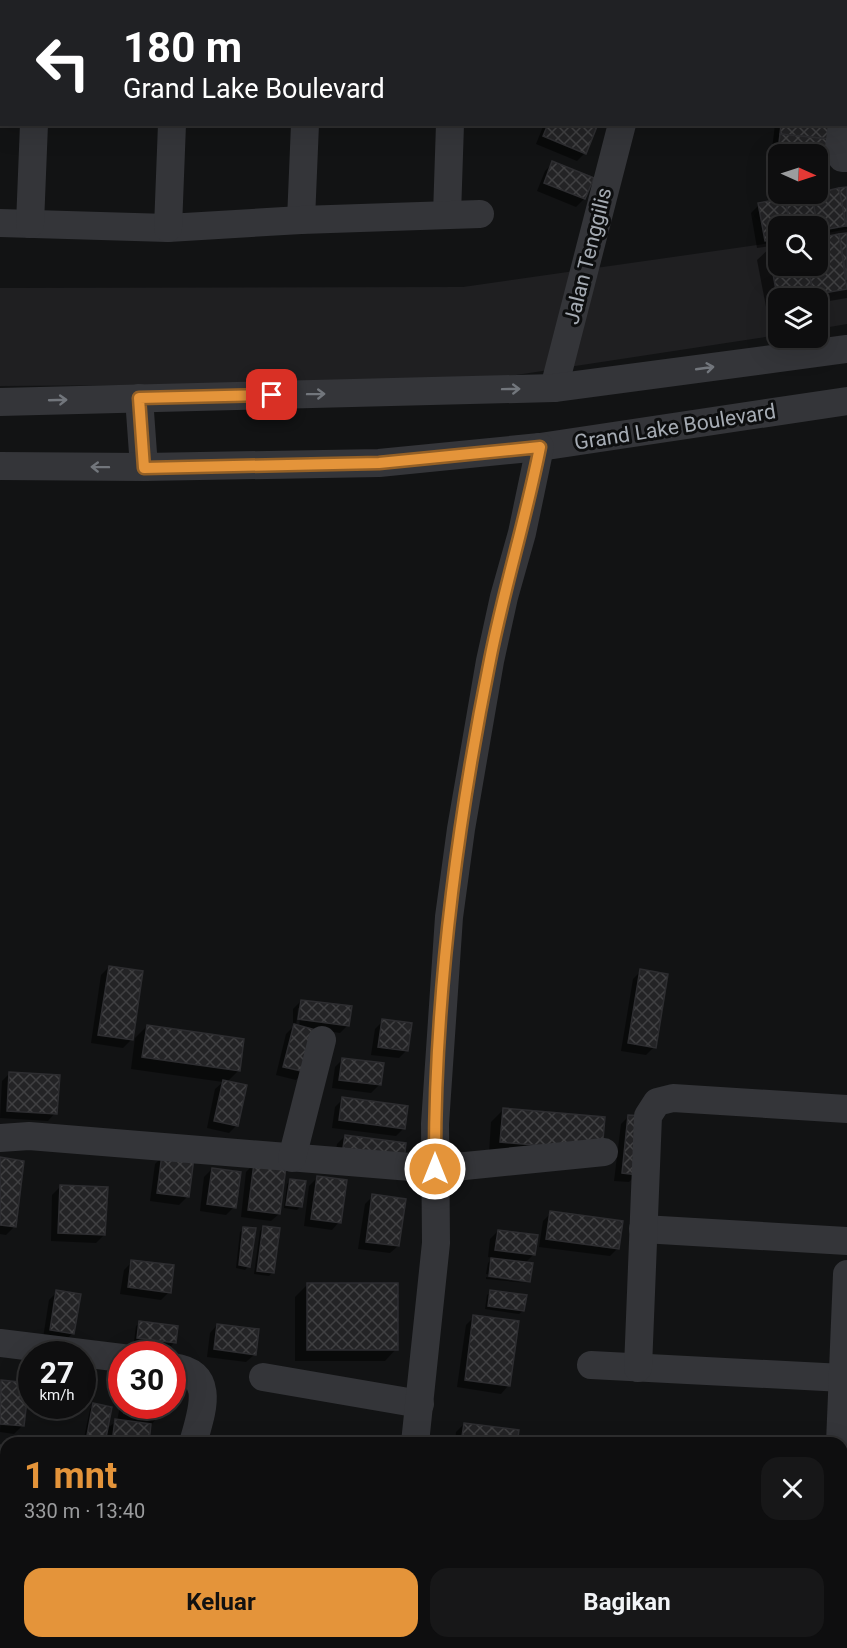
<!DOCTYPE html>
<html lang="id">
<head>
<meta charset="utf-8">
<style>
	body { margin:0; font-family:Roboto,sans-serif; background:#171718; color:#f1f3f6; height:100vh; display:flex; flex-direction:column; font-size:22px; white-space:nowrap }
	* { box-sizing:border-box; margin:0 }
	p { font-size:20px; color:#9b9c9e }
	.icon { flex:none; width:33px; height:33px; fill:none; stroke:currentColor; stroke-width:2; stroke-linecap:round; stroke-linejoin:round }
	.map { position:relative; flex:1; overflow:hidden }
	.drawer { position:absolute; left:0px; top:1437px; width:848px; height:212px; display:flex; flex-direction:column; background:#0e0e0f; border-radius:18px 18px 0 0; box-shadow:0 6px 24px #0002,0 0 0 2px #2e2e2f }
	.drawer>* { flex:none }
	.hud { position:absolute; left:0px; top:0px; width:848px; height:126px; box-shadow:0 6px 24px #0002,0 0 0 2px #2e2e2f; background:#202124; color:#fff; overflow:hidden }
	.needle { width:39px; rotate:93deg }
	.controls { position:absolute; left:768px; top:144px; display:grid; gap:12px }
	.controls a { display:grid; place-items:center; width:60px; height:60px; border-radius:12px; background:#0e0e0f; box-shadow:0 6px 24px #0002,0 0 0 2px #2e2e2f; font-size:30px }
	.speed { position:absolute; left:18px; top:1341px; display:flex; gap:12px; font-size:30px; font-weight:700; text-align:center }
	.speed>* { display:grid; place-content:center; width:78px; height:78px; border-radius:50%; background:#0e0e0f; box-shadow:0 6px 24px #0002,0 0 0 2px #2e2e2f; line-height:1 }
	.speed small { font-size:15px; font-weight:400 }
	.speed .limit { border:9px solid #d22; background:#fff; color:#111 }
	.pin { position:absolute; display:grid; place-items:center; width:51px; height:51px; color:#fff; margin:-26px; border-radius:12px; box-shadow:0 3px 9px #0006 }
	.me { position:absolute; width:66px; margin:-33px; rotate:0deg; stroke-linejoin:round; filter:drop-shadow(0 0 4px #0008) }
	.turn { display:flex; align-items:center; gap:21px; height:126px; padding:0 24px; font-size:27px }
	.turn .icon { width:78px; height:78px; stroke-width:2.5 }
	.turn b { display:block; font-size:42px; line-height:51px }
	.round { display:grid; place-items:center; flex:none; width:63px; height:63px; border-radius:18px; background:#171718 }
	.summary { display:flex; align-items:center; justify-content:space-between; height:102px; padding:0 24px }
	h1 { font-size:36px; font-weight:700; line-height:45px; color:#e4943a }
	.primary-button { display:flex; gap:12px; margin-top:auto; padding:12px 24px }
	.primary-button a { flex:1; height:69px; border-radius:18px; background:#e4943a; color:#111; font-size:24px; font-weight:700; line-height:69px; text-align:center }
	.primary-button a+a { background:#171718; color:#f1f3f6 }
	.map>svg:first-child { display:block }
</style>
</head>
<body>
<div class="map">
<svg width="847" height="1648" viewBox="0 0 847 1648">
	<defs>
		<pattern id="building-cross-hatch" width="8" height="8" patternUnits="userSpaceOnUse" patternTransform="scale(1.5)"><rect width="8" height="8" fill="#232325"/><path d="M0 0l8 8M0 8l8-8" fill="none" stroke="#404042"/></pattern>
	</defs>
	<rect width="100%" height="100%" fill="#121314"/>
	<path fill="#1f1f21" d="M847 229V324L818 329V298H778V335L464 383 0 386V288L463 287 778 242V266H818V235Z"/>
	<g fill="#0007" fill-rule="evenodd">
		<path d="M447 0H478L446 2Z"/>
		<path d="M494 0H508L512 2H493Z"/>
		<path d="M712 0H753L711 2Z"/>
		<path d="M544 124H596L585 153 577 161 536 144Z"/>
		<path d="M775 124H829L825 164 818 171V154H778V168L770 167Z"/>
		<path d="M553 163 584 199 576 207 537 191 545 171Z"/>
		<path d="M847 188V298L818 303V298H778V310L767 312 757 260 772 246 757 248 751 213 759 205ZM778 226H818V266H778Z"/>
		<path d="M109 967 131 1040 123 1048 91 1043 101 975Z"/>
		<path d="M641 971 654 1047 646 1055 621 1051 633 979Z"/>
		<path d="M301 1001 348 1025 340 1033 314 1029 304 1072 296 1080 276 1075 286 1034 293 1027V1009ZM298 1008H301L299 1027 296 1026Z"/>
		<path d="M383 1021 406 1051 399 1058 371 1055 375 1029Z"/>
		<path d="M147 1026 238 1071 227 1082 237 1125 229 1133 207 1128 215 1089 223 1082 131 1069 135 1038Z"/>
		<path d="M343 1059 379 1085 371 1093 332 1088 335 1067Z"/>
		<path d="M10 1073 55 1113 48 1121 0 1118 2 1081Z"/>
		<path d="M343 1099 404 1128 396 1136 332 1128 335 1107Z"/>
		<path d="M503 1110 601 1150 489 1153 491 1122Z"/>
		<path d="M629 1116 637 1174 629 1182 614 1181 621 1124Z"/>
		<path d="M345 1136 394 1169 335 1161 337 1144Z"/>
		<path d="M163 1156 192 1160 187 1197 179 1205 150 1201 155 1164Z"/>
		<path d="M0 1159 14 1227 6 1235 0 1234Z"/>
		<path d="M254 1164 279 1214 271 1221 241 1217 246 1172Z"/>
		<path d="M212 1169 234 1207 226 1215 200 1211 204 1177Z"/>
		<path d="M317 1178 339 1222 332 1230 304 1226 309 1186Z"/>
		<path d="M291 1180 301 1206 297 1210 284 1208 287 1184Z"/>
		<path d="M60 1187 104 1235 96 1243 51 1241 52 1195Z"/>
		<path d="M373 1196 398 1246 390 1253 358 1249 365 1204Z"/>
		<path d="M551 1213 618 1248 610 1256 539 1247 543 1221Z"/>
		<path d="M263 1228 273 1272 269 1276 254 1274 260 1231Z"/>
		<path d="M244 1229 249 1266 245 1270 236 1268 240 1232Z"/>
		<path d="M498 1231 534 1254 524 1264 529 1281 528 1282 486 1274 488 1263 493 1258 488 1257 490 1239Z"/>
		<path d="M132 1262 169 1292 161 1300 120 1294 124 1270Z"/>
		<path d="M486 1277 527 1283 486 1279Z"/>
		<path d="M307 1285 396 1349 385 1361H295V1297Z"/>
		<path d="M57 1292 73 1333 65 1341 43 1338 49 1300Z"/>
		<path d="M491 1292 523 1311 519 1314 485 1309 487 1295Z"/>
		<path d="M474 1317 508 1386 501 1394 457 1387 466 1325Z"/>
		<path d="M140 1323 176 1328 174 1343 171 1346 134 1342 136 1326Z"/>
		<path d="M217 1325 254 1355 246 1362 207 1357 210 1333Z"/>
		<path d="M2 1382 22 1426 14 1434 0 1432Z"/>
		<path d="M122 1396V1406H160L158 1417 150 1426 147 1443H83L90 1409 93 1405 106 1429 117 1421Z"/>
		<path d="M464 1424 515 1443H455L456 1432Z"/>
		<rect x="0" y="1447" width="6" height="59"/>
		<path d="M40 1642H100V1648H39Z"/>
		<path d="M404 1642H486V1648H403Z"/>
		<path d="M500 1642H532L531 1648H499Z"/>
		<path d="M627 1642H665L664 1648H626Z"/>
	</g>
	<g fill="url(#building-cross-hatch)" stroke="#2d2d30" stroke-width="1.5">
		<path d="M548 124H598L586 154 543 136Z"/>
		<path d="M781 124H831L829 139 780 134Z"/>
		<path d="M780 134 829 139 826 165 818 164V154H778L777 160Z"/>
		<path d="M552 161 594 178 585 199 544 183Z"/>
		<path d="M847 187V226H846L839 188Z"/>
		<path d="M839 188 846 226 818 231 812 194Z"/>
		<path d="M812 194 818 231V226H790L785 198Z"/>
		<path d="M785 198 790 226H778V239L765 241 758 203Z"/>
		<path d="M847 233V280L839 234Z"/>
		<path d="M839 234 847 289 813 295 808 266H818V238Z"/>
		<path d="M778 245V266H808L813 295 778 298V301L768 247Z"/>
		<path d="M109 966 143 971 133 1040 98 1035Z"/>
		<path d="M640 969 668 974 656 1048 628 1043Z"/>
		<path d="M301 1000 352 1006 349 1026 298 1019Z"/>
		<path d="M382 1019 412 1023 408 1051 378 1047Z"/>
		<path d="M294 1024 316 1030 306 1072 283 1067Z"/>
		<path d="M147 1025 244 1039 240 1071 142 1057Z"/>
		<path d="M342 1058 384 1063 381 1085 339 1080Z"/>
		<path d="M9 1072 60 1075 57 1114 7 1111Z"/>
		<path d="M223 1080 247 1085 238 1126 214 1121Z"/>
		<path d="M342 1097 408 1106 405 1129 339 1120Z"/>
		<path d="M503 1108 605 1117 602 1151 500 1142Z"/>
		<path d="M628 1115 645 1116 638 1175 622 1173Z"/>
		<path d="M345 1135 406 1143 404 1162 342 1154Z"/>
		<path d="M162 1154 194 1158 189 1197 157 1193Z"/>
		<path d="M0 1157 24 1161 16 1227 0 1225Z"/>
		<path d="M254 1163 286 1167 280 1214 248 1210Z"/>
		<path d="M212 1168 241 1172 236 1208 207 1204Z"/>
		<path d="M317 1176 347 1180 341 1223 311 1219Z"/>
		<path d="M290 1179 306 1181 302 1207 286 1205Z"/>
		<path d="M60 1185 108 1187 105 1235 58 1233Z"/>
		<path d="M372 1194 406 1199 399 1246 366 1242Z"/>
		<path d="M550 1211 623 1221 619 1249 546 1239Z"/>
		<path d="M263 1226 280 1228 274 1273 257 1271Z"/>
		<path d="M243 1227 256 1228 250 1267 239 1265Z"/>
		<path d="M498 1230 538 1235 535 1255 495 1250Z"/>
		<path d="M491 1258 533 1263 530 1282 489 1276Z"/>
		<path d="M131 1260 174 1265 171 1293 128 1287Z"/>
		<rect x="307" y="1283" width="91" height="67"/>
		<path d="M56 1290 81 1294 74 1334 50 1330Z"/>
		<path d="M490 1290 527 1295 524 1311 488 1306Z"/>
		<path d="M473 1315 519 1321 510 1386 465 1380Z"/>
		<path d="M139 1321 178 1326 176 1343 137 1338Z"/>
		<path d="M217 1324 259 1329 256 1355 214 1349Z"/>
		<path d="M1 1380 29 1383 24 1426 0 1424Z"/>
		<path d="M93 1403 112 1407 105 1443 86 1441Z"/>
		<path d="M126 1406H161L160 1418 124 1413Z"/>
		<path d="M115 1419 151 1424 149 1443H112Z"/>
		<path d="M464 1423 519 1430 517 1443H461Z"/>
		<path d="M284 1437 328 1443H284Z"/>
		<path d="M0 1445 6 1446V1498H0Z"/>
		<path d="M0 1518H6V1575L0 1574Z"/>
		<path d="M46 1642H102L101 1648H46Z"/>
		<path d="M488 1642 487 1648H454L414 1643Z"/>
		<rect x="506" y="1642" width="27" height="6"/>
		<path d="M557 1642H579V1648H556Z"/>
		<path d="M633 1642H666L665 1648H632Z"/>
	</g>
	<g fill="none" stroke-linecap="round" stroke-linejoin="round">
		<g stroke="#343539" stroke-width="28">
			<path d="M40 2V0"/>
			<path d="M176 2V0"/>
			<path d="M310 2V0"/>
			<path d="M415 2V0"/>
			<path d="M660 2V0"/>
			<path d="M846 89 847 80"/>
			<path d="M842 124 839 148 842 158H847"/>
			<path d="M447 215 450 124"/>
			<path d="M301 220 305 124"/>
			<path d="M0 223 168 228 301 220 480 214"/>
			<path d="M30 224 34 124"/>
			<path d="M168 228 172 124"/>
			<path d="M554 388 622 124"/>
			<path d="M139 398 144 467"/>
			<path d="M0 402 554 388 847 349"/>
			<path d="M0 466 144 467 379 463 540 447 847 401"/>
			<path d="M0 1138 29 1136 435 1169 604 1152"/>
			<path d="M292 1158 322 1040"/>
			<path d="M643 1229 847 1241"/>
			<path d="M0 1343 122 1358"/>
			<path d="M591 1365 843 1378"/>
			<path d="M172 1367C217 1373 202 1411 193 1443"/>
			<path d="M638 1368 648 1116 657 1102 673 1098 847 1109"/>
			<path d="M263 1377 420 1404"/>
			<path d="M415 1443 436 1243 435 1124 449 917 461 829 490 661 504 597 522 533 540 447"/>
			<path d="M840 1443 847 1274"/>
			<path d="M0 1591 6 1592"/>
			<path d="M268 1642 286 1648"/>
			<path d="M356 1648 364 1642"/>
			<path d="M685 1648V1642"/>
			<path d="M831 1648V1642"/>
		</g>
	</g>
	<defs><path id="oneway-shaft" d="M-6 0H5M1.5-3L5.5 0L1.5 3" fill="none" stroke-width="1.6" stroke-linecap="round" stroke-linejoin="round" transform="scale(1.5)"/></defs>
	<g stroke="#72767c">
		<use href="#oneway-shaft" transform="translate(705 368) rotate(-8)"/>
		<use href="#oneway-shaft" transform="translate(511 389) rotate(-1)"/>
		<use href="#oneway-shaft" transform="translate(316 394) rotate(-1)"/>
		<use href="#oneway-shaft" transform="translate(58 400) rotate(-2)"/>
		<use href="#oneway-shaft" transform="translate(100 467) rotate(-179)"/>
	</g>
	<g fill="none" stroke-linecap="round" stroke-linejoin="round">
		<g stroke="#946026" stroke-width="15">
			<path id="route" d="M272 395 139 398 144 468 379 463 540 447C526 519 504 588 490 660 457 824 434 1001 435 1169"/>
		</g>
		<use href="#route" stroke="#e4943a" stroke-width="10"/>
	</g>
	<g text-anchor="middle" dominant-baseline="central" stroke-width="6" stroke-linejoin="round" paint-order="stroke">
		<g font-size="21" fill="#a5abb3" stroke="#0d0e0f">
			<text transform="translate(588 256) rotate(-76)">Jalan Tenggilis</text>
			<text transform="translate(675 427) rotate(-9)">Grand Lake Boulevard</text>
		</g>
	</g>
</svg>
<div class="controls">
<a><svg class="needle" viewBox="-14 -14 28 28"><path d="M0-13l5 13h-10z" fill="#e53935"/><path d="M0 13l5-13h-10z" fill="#9b9c9e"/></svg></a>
<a><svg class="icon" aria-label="search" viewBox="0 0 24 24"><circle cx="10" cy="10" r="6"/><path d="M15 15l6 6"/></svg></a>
<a><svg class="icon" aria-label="layers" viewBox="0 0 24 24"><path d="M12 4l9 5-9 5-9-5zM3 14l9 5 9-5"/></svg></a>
</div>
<div class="speed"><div>27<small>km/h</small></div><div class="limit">30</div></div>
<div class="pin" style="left:272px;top:395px;background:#d93025"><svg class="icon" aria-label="arrive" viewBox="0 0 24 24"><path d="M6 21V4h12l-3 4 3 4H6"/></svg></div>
<svg class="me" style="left:435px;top:1169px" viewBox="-20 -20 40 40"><circle r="17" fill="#e4943a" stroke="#fff" stroke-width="3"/><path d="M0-11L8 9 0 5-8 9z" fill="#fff"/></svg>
<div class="hud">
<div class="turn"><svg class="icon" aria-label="left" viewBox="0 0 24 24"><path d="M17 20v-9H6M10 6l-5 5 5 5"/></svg><div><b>180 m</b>Grand Lake Boulevard</div></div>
</div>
<section class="drawer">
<div class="summary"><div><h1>1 mnt</h1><p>330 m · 13:40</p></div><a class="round"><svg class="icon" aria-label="close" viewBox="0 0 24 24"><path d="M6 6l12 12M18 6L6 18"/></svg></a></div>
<div class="primary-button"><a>Keluar</a><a>Bagikan</a></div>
</section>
</div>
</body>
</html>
